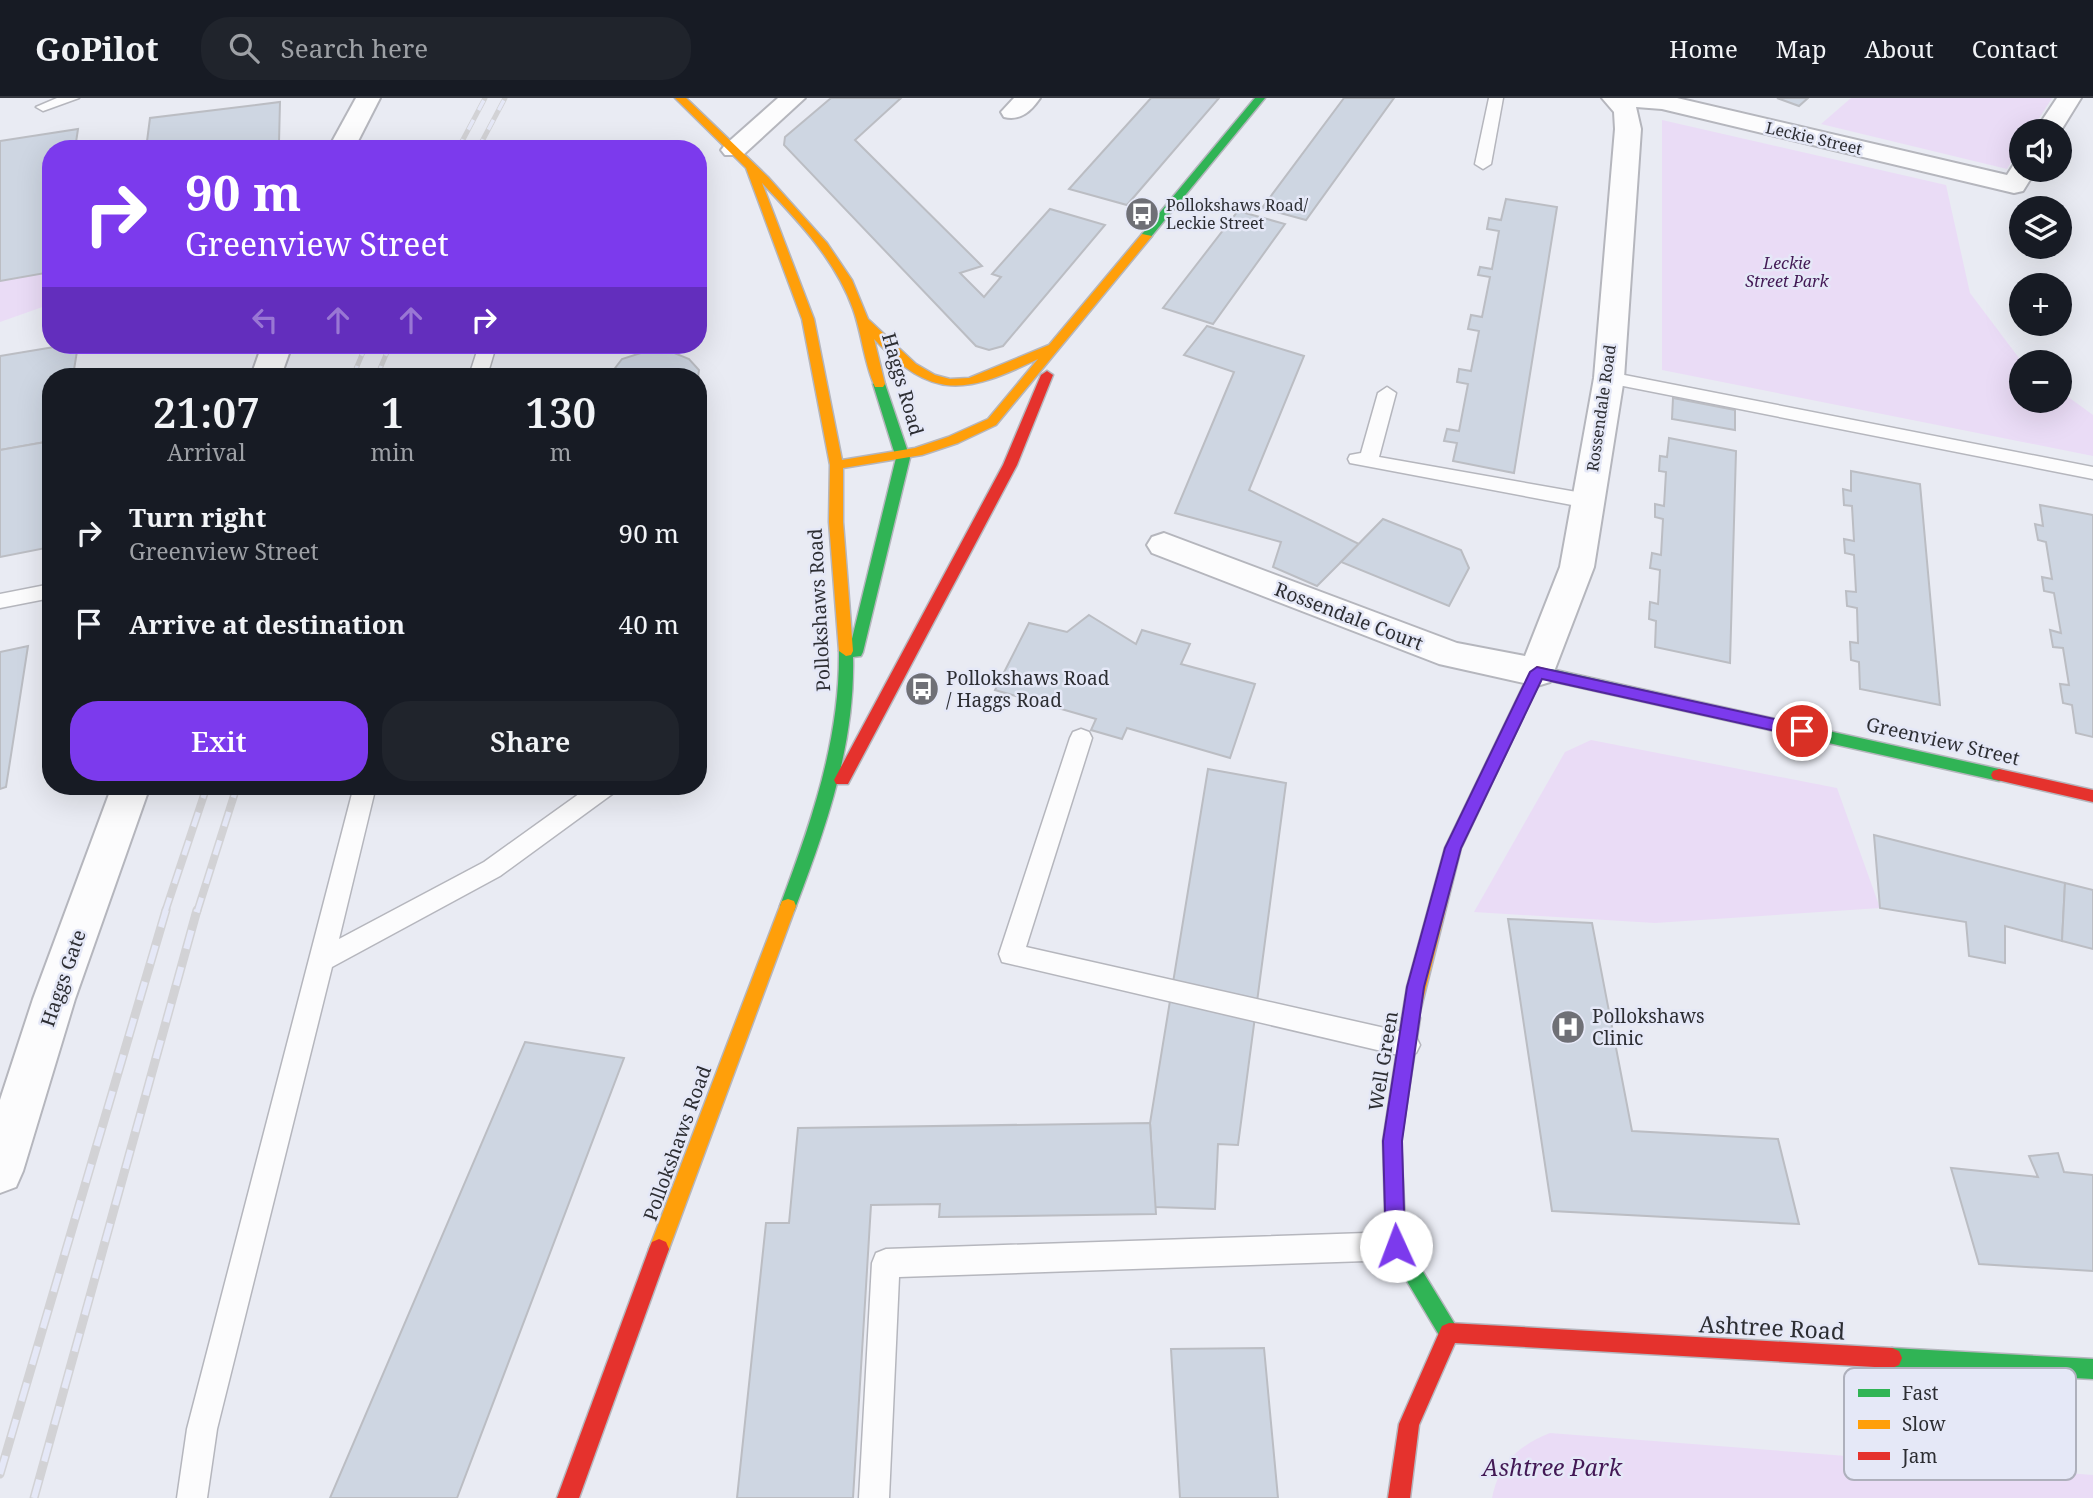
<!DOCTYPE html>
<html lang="en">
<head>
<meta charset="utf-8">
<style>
	body { margin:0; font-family:"Noto Serif",serif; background:#20242c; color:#f1f3f6; height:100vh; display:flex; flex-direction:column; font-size:26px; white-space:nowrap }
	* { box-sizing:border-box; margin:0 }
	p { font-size:23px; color:#9ea1a6 }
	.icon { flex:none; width:38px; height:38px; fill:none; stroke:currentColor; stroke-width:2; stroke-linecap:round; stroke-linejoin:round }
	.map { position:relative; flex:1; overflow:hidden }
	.details { position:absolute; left:42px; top:270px; width:665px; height:427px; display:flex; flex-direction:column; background:#171b24; border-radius:28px; box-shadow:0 7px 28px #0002 }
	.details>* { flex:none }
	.hud { position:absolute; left:42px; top:42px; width:665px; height:214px; border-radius:28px; box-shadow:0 7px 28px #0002; background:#7c3aed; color:#fff; overflow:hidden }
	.controls { position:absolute; left:2009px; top:21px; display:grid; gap:14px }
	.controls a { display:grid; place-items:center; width:63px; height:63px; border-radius:50%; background:#171b24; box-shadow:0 7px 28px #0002; font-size:35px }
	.pin { position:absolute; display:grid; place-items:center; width:60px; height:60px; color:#fff; margin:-30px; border:4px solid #fff; border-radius:50%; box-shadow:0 2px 7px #0007 }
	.me { position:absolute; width:77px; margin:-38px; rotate:358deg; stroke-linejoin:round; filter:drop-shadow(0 0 5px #0008) }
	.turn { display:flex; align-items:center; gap:24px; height:147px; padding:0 28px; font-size:32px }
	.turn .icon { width:91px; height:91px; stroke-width:2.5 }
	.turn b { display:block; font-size:49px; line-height:60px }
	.lanes { display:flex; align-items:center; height:66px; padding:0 28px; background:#0003; justify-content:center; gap:35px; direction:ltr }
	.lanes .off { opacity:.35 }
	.eta { display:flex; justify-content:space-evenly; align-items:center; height:119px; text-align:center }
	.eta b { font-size:42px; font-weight:600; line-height:49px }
	.action { display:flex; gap:14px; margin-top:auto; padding:14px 28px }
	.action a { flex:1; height:80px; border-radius:28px; background:#7c3aed; color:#fff; font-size:28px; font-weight:600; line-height:80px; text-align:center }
	.action a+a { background:#20242c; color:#f1f3f6 }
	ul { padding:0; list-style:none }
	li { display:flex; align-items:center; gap:21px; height:91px; padding:0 28px }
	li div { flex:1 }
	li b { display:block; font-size:26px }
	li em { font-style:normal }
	header { display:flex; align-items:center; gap:42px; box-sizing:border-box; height:98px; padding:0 35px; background:#171b24; border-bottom:2px solid #363941 }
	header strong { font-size:33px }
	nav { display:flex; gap:38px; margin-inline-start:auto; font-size:24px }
	.search { width:490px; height:63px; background:#20242c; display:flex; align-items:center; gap:18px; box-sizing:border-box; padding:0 24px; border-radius:28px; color:#9ea1a6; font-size:26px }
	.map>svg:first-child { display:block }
</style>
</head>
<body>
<header>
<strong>GoPilot</strong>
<div class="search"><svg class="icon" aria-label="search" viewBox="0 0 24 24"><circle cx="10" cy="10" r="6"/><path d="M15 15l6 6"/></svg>Search here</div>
<nav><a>Home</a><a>Map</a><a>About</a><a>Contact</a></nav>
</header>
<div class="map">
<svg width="2093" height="1400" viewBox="0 0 2093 1400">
	<rect width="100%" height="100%" fill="#e9ebf3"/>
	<g fill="#eadcf6">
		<path d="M1851 0H2052L2031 33H2021V48L2007 71 1821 26Z"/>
		<path d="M1662 22 1946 87 1970 195 2022 264 2021 303H2060V293L2093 317V358L1662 272Z"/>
		<path d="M51 174V206L0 224V183Z"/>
		<path d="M1591 642 1837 690 1880 810 1655 825 1474 814 1565 654Z"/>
		<path d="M1550 1335 2093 1377V1400H1492C1499 1365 1518 1348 1550 1335Z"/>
	</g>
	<g fill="#ced6e2" stroke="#bbbdc3" stroke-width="2">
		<path d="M831 0H901L855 42 982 168 960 175 984 199 1001 179 992 176 1050 111 1105 127 1003 248 989 252 976 248 784 47 785 39Z"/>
		<path d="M1151 0H1219L1127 107 1069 91Z"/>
		<path d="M1344 0H1394L1306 122 1262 110Z"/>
		<path d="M1777 0H1808L1799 8Z"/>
		<path d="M280 4 279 45 243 51H146L150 20Z"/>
		<path d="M78 31 75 51H51V174L0 183V43Z"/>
		<path d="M1506 101 1557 109 1514 375 1453 363 1457 345 1444 343 1447 331 1459 333 1468 286 1457 284 1459 271 1471 273 1479 233 1468 231 1471 217 1482 219 1490 179 1478 177 1480 169 1492 171 1499 133 1487 131 1489 120 1501 122Z"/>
		<path d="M1238 113 1285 126 1213 226 1163 210Z"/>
		<path d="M1207 228 1304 258 1249 392 1359 446 1317 488 1273 469 1281 444 1175 415 1234 274 1184 257Z"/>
		<path d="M66 247H78L73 278H51V343L0 352V258Z"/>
		<path d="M647 253 672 254 689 261 699 272 698 279 609 278 622 261Z"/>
		<path d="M1673 300 1735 312V332L1672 321Z"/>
		<path d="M1669 340 1736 353 1730 565 1655 549 1656 523 1649 521 1650 504 1658 506 1660 472 1650 470 1652 455 1661 457 1663 421 1655 419V406L1664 408 1666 374 1659 373 1660 358 1667 359Z"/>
		<path d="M51 343V421L46 450 0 459V352Z"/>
		<path d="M1851 373 1920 386 1940 607 1860 591 1859 564 1851 562 1850 544 1858 545 1857 510 1847 508 1846 493 1856 494 1854 457 1845 455 1844 441 1854 443 1852 408 1844 407 1843 391 1851 393Z"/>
		<path d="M2040 407 2093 417V639L2076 635 2072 607 2063 605 2060 586 2069 587 2063 550 2053 549 2050 532 2061 535 2054 495 2044 493 2042 479 2052 481 2046 444 2038 442 2035 426 2043 428Z"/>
		<path d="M1383 421 1461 452 1469 470 1449 508 1341 464Z"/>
		<path d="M1089 517 1136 546 1142 532 1190 546 1181 566 1255 586 1230 660 1127 630 1122 641 1091 632 1096 621 995 592 1029 525 1067 534Z"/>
		<path d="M28 548 6 689 0 691V554Z"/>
		<path d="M1208 671 1286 685 1238 1047 1218 1046 1215 1111 1155 1109 1150 1025Z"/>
		<path d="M1874 737 2065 785 2062 843 2005 828V865L1969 858 1966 824 1880 810Z"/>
		<path d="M2065 785 2093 792V851L2062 843Z"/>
		<path d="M1508 821 1592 825 1632 1033 1778 1041 1799 1126 1552 1113Z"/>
		<path d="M525 944 624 960 457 1400H330Z"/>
		<path d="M1150 1025 1156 1116 939 1119 940 1106 871 1107 853 1400H737L766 1125H789L798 1030Z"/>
		<path d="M2058 1055 2064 1074 2093 1077V1173L1979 1166 1951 1070 2038 1079 2029 1058Z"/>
		<path d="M1264 1250 1278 1400H1180L1171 1251Z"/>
	</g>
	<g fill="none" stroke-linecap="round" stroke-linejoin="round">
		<g stroke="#b5b6bd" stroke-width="3">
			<g id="lane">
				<path d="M57 0H79L43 13 36 9Z"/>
				<path d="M1489 0H1503L1491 66 1483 71 1475 66Z"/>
				<path d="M479 247 496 248 487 278H469Z"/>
				<path d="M1609 274 2093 369V381L1603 284 1600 280Z"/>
				<path d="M1387 289 1396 295 1379 359 1588 396 1598 403 1588 410 1350 365 1348 361 1350 357 1361 355 1378 295Z"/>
				<path d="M51 486V500L0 510V496Z"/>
				<path d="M1081 631 1089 634 1092 640 1026 849 1407 935 1416 939 1420 947 1416 955 1407 959 1002 864 999 856 1070 640 1073 634Z"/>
				<path d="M354 688H376L339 841 484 764 590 688H618L615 694 500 778 332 869 217 1331 207 1400H177L187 1331Z"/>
				<path d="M1396 1134 1406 1138 1410 1148 1406 1158 1396 1162 899 1179 889 1400H859L872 1165 876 1155 886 1151Z"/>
			</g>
		</g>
		<g stroke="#b5b6bd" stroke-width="4">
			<g id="street">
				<path d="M356 0H380L354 51H328Z"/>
				<path d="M778 0H805L743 57H725L721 52 725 47Z"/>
				<path d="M1014 0H1040C1031 13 1021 23 1004 19L1001 14Z"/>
				<path d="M1602 0H1677L2007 77 2014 66 2021 65V72H2036L2023 93 2014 95 1662 11 1636 9 1641 31 1624 280 1594 469 1550 584 1537 588 1439 566 1152 455 1147 447 1152 439 1164 435 1457 545 1525 558 1560 469 1594 280 1615 31 1614 14Z"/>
				<path d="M2057 0H2081L2060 34 2035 33Z"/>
				<path d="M262 247H292L281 278H251Z"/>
				<path d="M112 688H150L75 901 23 1073 16 1089 0 1095V1002L33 901Z"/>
			</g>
		</g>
		<g stroke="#b5b6bd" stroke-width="3">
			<g id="fast">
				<path d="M1255 0H1265L1150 140H1142V136Z"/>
				<path d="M879 282 885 286 910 360 863 554 861 558 853 559C855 646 827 727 796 808L794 813 788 815 782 813 780 808C811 725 840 643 839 553L841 549H850L896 360 873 286Z"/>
				<path d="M1551 571 1999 671 2005 673 2007 677 2005 681 1999 683 1551 583 1544 577Z"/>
				<path d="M1411 912 1417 914 1420 920 1401 1043 1406 1146 1456 1228 1459 1235 1456 1242 1449 1245 1442 1242 1386 1148 1383 1043 1402 920 1405 914Z"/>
				<path d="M1892 1250 2093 1261V1281L1892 1270 1885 1267 1882 1260 1885 1253Z"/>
			</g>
		</g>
		<g stroke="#b5b6bd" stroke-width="3">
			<g id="slow">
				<path d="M675 0H686L768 79 827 145 852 182 868 221 916 266 935 277 950 281 969 280 1049 247 1142 136 1152 138 996 327 958 345 922 357 843 370V424L853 553 851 557 846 558 839 553 829 424 830 367 802 221 746 70ZM762 85C798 123 835 161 853 211 862 236 864 265 875 289H883L885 286 874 241C933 303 965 296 1038 261L988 321 948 339 915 350 842 362 814 221Z"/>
				<path d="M1537 568 1556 573 1558 577 1551 583 1541 581 1461 750 1417 926 1411 928 1405 926 1402 920 1407 889 1445 750 1530 574Z"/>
				<path d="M788 801 794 803 796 808 669 1151 666 1158 659 1161 652 1158 649 1151 780 808 782 803Z"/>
			</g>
		</g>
		<g stroke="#b5b6bd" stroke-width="3">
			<g id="jam">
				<path d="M1047 273 1053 277 1017 367 848 686H836L834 682 1003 367 1041 277Z"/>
				<path d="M1999 671 2093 692V704L1993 681 1991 677 1993 673Z"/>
				<path d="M659 1141 666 1144 669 1151 579 1400H557L649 1151 652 1144Z"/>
				<path d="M1449 1225 1892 1250 1899 1253 1902 1260 1899 1267 1892 1270 1455 1245 1419 1327 1410 1400H1388L1399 1326 1442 1228Z"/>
			</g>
		</g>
		<use href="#lane" fill="#fcfcfd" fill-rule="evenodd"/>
		<use href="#street" fill="#fcfcfd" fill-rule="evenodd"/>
		<use href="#fast" fill="#30b455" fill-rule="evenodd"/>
		<use href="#slow" fill="#ff9f0a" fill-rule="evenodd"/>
		<use href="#jam" fill="#e5322d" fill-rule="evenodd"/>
		<g stroke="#d2d2d5" stroke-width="5">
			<g id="rail-far2">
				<path d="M458 51 485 0"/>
				<path d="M478 51 505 0"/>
				<path d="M353 278 366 247"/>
				<path d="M377 278 390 247"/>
			</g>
		</g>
		<g stroke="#d2d2d5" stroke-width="8">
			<g id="rail-far1">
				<path d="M165 814 207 688"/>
				<path d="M197 814 237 688"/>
			</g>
		</g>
		<g stroke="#d2d2d5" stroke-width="9">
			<g id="rail">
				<path d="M0 1376 166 812"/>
				<path d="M34 1400 197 812"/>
			</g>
		</g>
		<use href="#rail-far2" stroke="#e5e8f7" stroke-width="3.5" stroke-dasharray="11" stroke-linecap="butt"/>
		<use href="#rail-far1" stroke="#e5e8f7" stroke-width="5" stroke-dasharray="15" stroke-linecap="butt"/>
		<use href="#rail" stroke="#e5e8f7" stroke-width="6" stroke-dasharray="19" stroke-linecap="butt"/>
	</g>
	<path fill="#7c3aed" stroke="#51269a" stroke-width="2" d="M1537 569 1802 627 1810 633 1802 639 1542 581 1461 750 1424 889 1402 1043 1405 1148 1403 1155 1396 1158 1389 1155 1386 1148 1383 1043 1407 889 1445 750 1530 574Z"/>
	<defs>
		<g id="bus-disc" transform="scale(1.75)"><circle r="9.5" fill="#6f7076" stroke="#e5e8f7"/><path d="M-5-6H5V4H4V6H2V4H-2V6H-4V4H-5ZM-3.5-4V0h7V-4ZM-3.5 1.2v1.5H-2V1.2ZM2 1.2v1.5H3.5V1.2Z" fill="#fff"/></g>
		<g id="hospital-disc" transform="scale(1.75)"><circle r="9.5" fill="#6f7076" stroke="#e5e8f7"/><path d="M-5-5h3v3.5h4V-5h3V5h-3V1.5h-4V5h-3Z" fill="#fff"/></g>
	</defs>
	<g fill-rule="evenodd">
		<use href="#bus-disc" x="1142" y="116"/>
		<use href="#bus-disc" x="922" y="591"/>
		<use href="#hospital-disc" x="1568" y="929"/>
	</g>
	<g text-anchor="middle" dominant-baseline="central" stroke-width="5" stroke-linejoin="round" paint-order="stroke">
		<g font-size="16" fill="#2d2e33" stroke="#e5e8f7">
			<text transform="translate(1814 40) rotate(13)">Leckie Street</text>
			<text transform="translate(1601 310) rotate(-82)">Rossendale Road</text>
		</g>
		<g font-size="16" fill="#2d2e33" stroke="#e5e8f7" text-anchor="start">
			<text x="1166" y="107">Pollokshaws Road/<tspan x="1166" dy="18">Leckie Street</tspan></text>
		</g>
		<g font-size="16" font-style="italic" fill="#431955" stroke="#e5e8f7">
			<text x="1787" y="165">Leckie<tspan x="1787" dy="18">Street Park</tspan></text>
		</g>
		<g font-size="19" fill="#2d2e33" stroke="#e5e8f7">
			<text transform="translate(903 286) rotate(74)">Haggs Road</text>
			<text transform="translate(819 512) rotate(-93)">Pollokshaws Road</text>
			<text transform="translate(1349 518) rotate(21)">Rossendale Court</text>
			<text transform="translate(1943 643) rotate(13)">Greenview Street</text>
			<text transform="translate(63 880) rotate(-71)">Haggs Gate</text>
			<text transform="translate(1383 963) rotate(-81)">Well Green</text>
			<text transform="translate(677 1045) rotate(-70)">Pollokshaws Road</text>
		</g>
		<g font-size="19" fill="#2d2e33" stroke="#e5e8f7" text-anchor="start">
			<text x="946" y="580">Pollokshaws Road<tspan x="946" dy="22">/ Haggs Road</tspan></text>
			<text x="1592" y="918">Pollokshaws<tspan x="1592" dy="22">Clinic</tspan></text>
		</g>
		<g font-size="23" fill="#2d2e33" stroke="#e5e8f7">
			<text transform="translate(1772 1229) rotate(3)">Ashtree Road</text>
		</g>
		<g font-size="23" font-style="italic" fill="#431955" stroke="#e5e8f7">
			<text x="1552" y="1369">Ashtree Park</text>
		</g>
	</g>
	<rect x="1844" y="1270" width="232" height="112" rx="10" fill="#e5e8f7" stroke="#aeb0bc" stroke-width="2"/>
	<rect x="1858" y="1291" width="32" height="8" fill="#30b455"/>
	<rect x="1858" y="1322" width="32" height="9" fill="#ff9f0a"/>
	<rect x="1858" y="1354" width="32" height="8" fill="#e5322d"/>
	<g font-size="19" fill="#2d2e33">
		<text x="1902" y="1302">Fast</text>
		<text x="1902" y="1333">Slow</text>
		<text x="1902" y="1365">Jam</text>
	</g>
</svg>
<div class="controls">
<a><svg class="icon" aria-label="sound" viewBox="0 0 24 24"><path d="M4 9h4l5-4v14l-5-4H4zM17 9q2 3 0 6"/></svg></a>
<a><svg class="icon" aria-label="layers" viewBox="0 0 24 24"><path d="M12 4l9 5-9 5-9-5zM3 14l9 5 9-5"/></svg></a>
<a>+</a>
<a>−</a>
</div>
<div class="pin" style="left:1802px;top:633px;background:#d93025"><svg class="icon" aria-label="arrive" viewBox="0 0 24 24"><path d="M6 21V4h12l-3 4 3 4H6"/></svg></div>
<svg class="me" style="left:1396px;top:1148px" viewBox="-20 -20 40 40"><circle r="19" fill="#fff"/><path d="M0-13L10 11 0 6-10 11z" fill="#7c3aed"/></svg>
<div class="hud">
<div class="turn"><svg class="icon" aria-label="right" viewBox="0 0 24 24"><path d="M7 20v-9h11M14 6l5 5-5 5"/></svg><div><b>90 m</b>Greenview Street</div></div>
<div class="lanes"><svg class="icon off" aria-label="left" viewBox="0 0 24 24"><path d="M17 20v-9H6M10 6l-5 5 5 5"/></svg><svg class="icon off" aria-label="ahead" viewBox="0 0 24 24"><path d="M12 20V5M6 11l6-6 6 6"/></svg><svg class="icon off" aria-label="ahead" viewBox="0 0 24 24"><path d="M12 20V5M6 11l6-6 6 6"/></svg><svg class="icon" aria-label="right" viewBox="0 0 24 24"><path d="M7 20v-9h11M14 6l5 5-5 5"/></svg></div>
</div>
<section class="details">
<div class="eta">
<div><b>21:07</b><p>Arrival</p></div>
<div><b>1</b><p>min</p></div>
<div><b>130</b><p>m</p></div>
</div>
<ul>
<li><svg class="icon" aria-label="right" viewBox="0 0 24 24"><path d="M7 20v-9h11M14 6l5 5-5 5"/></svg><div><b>Turn right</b><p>Greenview Street</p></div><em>90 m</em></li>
<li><svg class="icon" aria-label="arrive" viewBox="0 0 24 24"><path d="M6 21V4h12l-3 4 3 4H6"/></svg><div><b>Arrive at destination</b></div><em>40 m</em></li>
</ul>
<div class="action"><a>Exit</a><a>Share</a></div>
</section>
</div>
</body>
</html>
